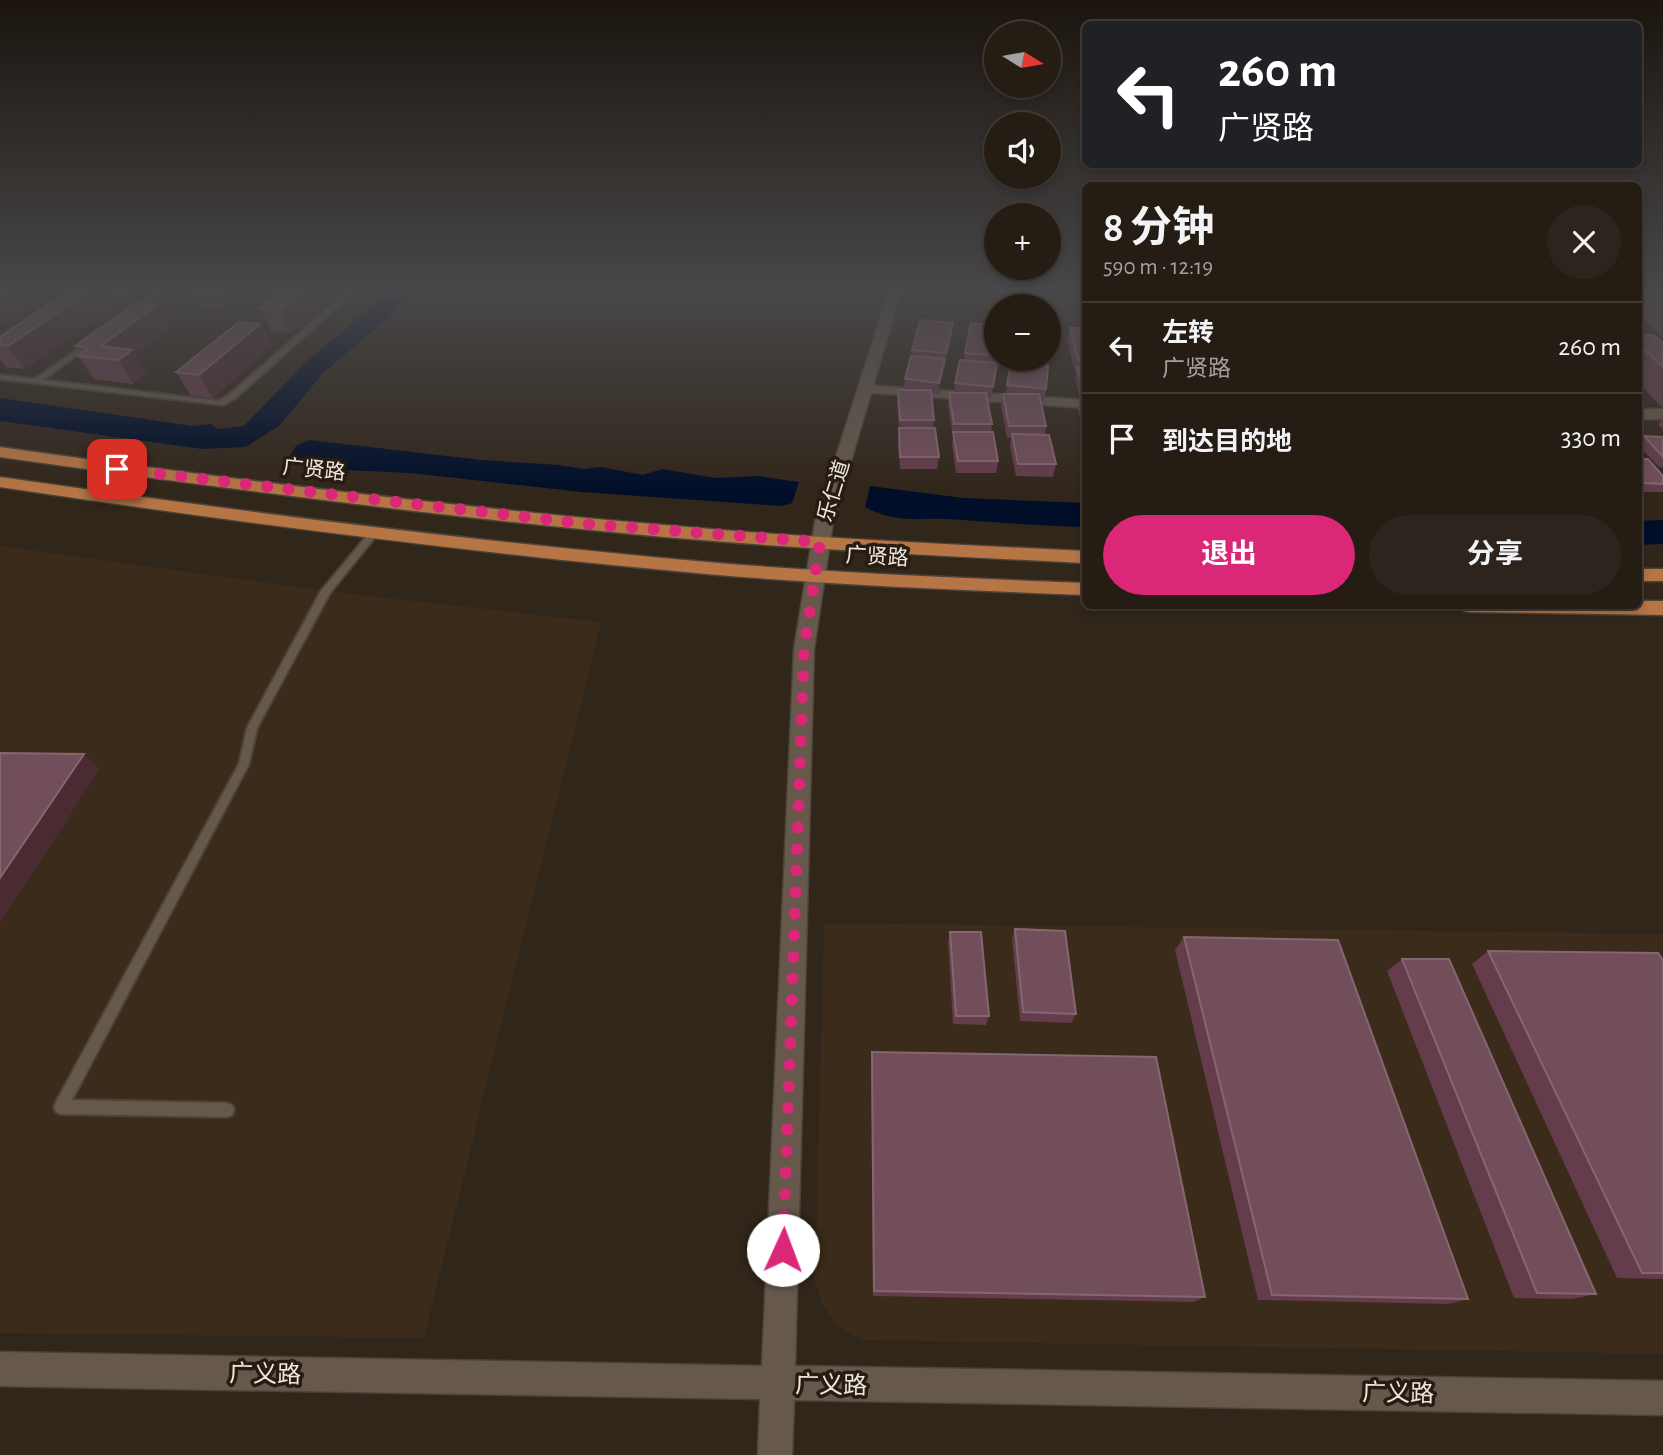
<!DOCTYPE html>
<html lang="zh">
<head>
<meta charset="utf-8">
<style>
	body { margin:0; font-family:"Alegreya Sans","Noto Sans SC",sans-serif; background:#2d251d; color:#f1f3f6; height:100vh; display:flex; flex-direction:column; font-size:26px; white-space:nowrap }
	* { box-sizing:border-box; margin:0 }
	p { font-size:23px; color:#a3a1a0 }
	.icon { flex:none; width:38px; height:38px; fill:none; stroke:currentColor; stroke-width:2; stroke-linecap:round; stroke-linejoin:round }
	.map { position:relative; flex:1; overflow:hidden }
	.sheet { position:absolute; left:1082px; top:182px; width:560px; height:427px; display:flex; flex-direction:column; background:#251c14; border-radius:10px; box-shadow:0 4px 10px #0003,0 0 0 2px #423a34 }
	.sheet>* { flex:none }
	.banner { position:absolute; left:1082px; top:21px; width:560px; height:147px; border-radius:10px; box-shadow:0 4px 10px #0003,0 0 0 2px #423a34; background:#202124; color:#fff; overflow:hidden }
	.needle { width:46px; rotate:101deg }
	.controls { position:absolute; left:984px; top:21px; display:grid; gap:14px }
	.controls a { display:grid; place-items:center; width:77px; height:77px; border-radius:50%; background:#251c14; box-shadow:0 4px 10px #0003,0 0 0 2px #423a34; font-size:35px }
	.pin { position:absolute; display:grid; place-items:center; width:60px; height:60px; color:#fff; margin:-30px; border-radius:14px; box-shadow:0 4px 10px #0006 }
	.me { position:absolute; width:77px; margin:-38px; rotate:2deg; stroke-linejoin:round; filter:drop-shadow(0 0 5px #0008) }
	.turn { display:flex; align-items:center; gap:24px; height:147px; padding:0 21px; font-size:32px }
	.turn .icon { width:91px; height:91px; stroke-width:2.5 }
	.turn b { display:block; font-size:49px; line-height:60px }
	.round { display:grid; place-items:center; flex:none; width:74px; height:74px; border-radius:37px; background:#2d251d }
	.head { display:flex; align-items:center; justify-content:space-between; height:119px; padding:0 21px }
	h1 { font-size:42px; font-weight:700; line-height:52px }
	.button { display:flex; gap:14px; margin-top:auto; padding:14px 21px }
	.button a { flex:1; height:80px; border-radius:42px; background:#db2777; color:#fff; font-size:28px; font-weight:700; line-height:80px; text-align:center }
	.button a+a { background:#2d251d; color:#f1f3f6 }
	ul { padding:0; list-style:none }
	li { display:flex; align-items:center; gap:21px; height:91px; padding:0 21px; border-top:2px solid #423a34 }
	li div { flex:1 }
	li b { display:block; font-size:26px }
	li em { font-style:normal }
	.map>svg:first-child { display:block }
</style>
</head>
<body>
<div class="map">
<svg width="1663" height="1455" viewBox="0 0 1663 1455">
	<rect width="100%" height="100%" fill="#31261a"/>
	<g fill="#3b2b1a">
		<path d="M0 546 326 591 601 622 424 1338 0 1333Z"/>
		<path d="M824 923 1663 934V1354L863 1340 838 1327 823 1306 815 1281Z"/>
	</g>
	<g fill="#000e29">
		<path d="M388 288H414L385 321 324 372 280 425 246 447 202 449 0 421V398L193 426 211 424 218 429 244 426 308 360 352 324Z"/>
		<path d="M309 440 482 460 559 465 584 469 601 467 643 475 662 469 716 478 757 476 799 482 792 503 782 506 582 492 411 473 344 470 287 460 296 446Z"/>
		<path d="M870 486 963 498 1085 503V527C1040 526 995 522 949 519 918 518 893 523 865 507Z"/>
		<path d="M1663 520V544L1638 545V521Z"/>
	</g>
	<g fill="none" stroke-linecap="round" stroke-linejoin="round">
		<g stroke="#4c4339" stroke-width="4">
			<g id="lane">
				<path d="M162 288H169L136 312H132V310Z"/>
				<path d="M351 288H358L237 397 223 405 0 379V375L35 379 90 341 93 343 92 344 43 380 219 401 231 393Z"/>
				<path d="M373 531 377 534 376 536 330 593 257 728 249 764 72 1100 227 1103 232 1105 234 1110 232 1115 227 1117 61 1114 56 1112 54 1107 56 1102 239 764 247 728 321 591 370 532Z"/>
			</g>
		</g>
		<g stroke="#4c4339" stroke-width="3">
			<g id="street">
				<path d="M865 385 1085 400V408L860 392 858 389Z"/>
				<rect x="1638" y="409" width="25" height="10"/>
			</g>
		</g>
		<g stroke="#4c4339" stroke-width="3">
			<path id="secondary" d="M890 288H902L833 522 814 649 795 1366 1663 1381V1415L794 1400 792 1455H758L760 1399 0 1386V1352L762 1366 794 649 815 522Z"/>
		</g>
		<g stroke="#4c4339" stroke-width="3">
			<g id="primary">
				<path d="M0 447C221 478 442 506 664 525 804 538 945 544 1085 551V563C945 556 804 549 664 537 442 517 221 488 0 457Z"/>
				<path d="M0 477C235 511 471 541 707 562 833 573 959 578 1085 583V595C959 590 833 585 707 574 471 553 235 522 0 487Z"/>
				<rect x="1638" y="569" width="25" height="12"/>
				<path d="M1638 601H1663V615L1471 612 1464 611 1462 606H1638Z"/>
			</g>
		</g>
		<use href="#lane" fill="#66594c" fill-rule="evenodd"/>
		<use href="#street" fill="#66594c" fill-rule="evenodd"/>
		<use href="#secondary" fill="#66594c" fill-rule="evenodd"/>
		<use href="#primary" fill="#b57545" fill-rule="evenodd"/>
	</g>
	<g fill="#643c4b">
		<path d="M73 288H100L112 308 25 369 6 367 0 359V337Z"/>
		<path d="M107 288H141L128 297 111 295Z"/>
		<path d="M185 288H233L238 300 227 308 194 305Z"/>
		<path d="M1638 288H1663V337L1638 314V298L1641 294 1638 293Z"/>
		<path d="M333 296 291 333 271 331 260 308Z"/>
		<path d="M157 305 170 328 135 355 146 373 133 384 94 379 78 356 80 354 75 346Z"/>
		<path d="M953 323 952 335 938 395 932 394 934 420 933 428 939 457 937 469H900L898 440 899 428 897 402 898 390H904L905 379 911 356 912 350Z"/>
		<path d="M260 324 272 347 213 398 190 395 176 372Z"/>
		<path d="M996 326V359H998L991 399 987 398 992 424 991 432 998 461 996 473H956L952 444 953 436 948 405 949 393H954L955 383 964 360 965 353Z"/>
		<path d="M1070 328H1085V436L1078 410 1080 399 1075 379 1076 371H1075L1067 340Z"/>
		<path d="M1638 335 1663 343V408L1638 383Z"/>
		<path d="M1011 359H1049L1046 389 1044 401H1040L1046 426 1045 435 1056 464 1053 477 1016 476 1010 447 1011 438H1007L1001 406 1003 394H1006Z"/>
		<path d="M1663 419V429L1658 425Z"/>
		<path d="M1644 436 1663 437V467H1659L1638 445Z"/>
		<path d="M1638 459 1663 476V492H1638Z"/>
		<path d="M1015 929 1076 1014 1071 1023 1020 1021 1012 939Z"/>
		<path d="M950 932 989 1016 986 1025 953 1024 948 942Z"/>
		<path d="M1184 937 1468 1299 1448 1304 1258 1300 1175 950Z"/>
		<path d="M1488 951 1663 960V1279L1617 1278 1472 964Z"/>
		<path d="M1402 959 1596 1294 1572 1299 1514 1298 1387 971Z"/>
		<path d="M872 1052 1205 1297 1193 1302 873 1296 871 1063Z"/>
	</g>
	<g fill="#492b31">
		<path d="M9 288H23L34 304 0 327V294Z"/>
		<path d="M94 288H100L112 308 25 369 8 346Z"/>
		<path d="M123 288H141L128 297Z"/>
		<path d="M217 288H233L238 300 227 308Z"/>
		<path d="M306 288H329L333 296 291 333 280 310Z"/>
		<path d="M157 305 170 328 135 355 146 373 133 384 118 360 101 346Z"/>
		<path d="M953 323 952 335 945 365 946 353Z"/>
		<path d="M260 324 272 347 213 398 199 375Z"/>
		<path d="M945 359 944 371 938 395 939 383Z"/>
		<path d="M84 754 100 769 0 923V878Z"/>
	</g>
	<g fill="#724e5b" stroke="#866670" stroke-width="2">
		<path d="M0 288H9L0 294Z"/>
		<path d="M73 288H94L8 346 0 345V337Z"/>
		<path d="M284 288H306L280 310 260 308Z"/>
		<path d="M1649 288H1663V300Z"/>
		<path d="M136 303 157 305 101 346 132 350 118 360 78 356 89 348 75 346Z"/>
		<path d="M920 320 953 323 946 353 912 350Z"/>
		<path d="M239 322 260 324 199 375 176 372Z"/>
		<path d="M971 323 996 326V356L965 353Z"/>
		<path d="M1070 328H1085V360H1078Z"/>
		<path d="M1048 329H1052L1049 359H1043H1048Z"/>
		<path d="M1638 335H1654L1663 343V367L1638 344Z"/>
		<path d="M911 356 945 359 939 383 905 379Z"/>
		<path d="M960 360 997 363 993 387 955 383Z"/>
		<path d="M1011 362 1048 366 1046 389 1007 385Z"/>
		<path d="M1077 367H1085V390H1084Z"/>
		<path d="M898 390H931L934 420H900Z"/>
		<path d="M949 393H986L992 424H954Z"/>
		<path d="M1003 394H1039L1046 426H1009Z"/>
		<path d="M1081 398H1085V413Z"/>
		<path d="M899 428H935L939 457H900Z"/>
		<path d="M953 432H993L998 461H958Z"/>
		<path d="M1012 434 1049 435 1056 464H1018Z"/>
		<path d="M1644 436 1663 437V457Z"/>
		<path d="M1638 459H1648L1663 476V484L1642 483 1638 479Z"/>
		<path d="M0 753 84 754 0 878Z"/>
		<path d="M1015 929 1065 931 1076 1014 1023 1012Z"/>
		<path d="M950 932H981L989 1016H956Z"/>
		<path d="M1184 937 1338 940 1468 1299 1272 1295Z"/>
		<path d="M1488 951 1658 953 1663 960V1273H1642Z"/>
		<path d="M1402 959H1449L1596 1294 1537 1293Z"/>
		<path d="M872 1052 1156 1057 1205 1297 874 1291Z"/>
	</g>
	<linearGradient id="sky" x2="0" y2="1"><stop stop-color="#1b150e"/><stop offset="0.59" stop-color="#484749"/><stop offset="1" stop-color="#484749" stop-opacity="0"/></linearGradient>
	<rect width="1663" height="492" fill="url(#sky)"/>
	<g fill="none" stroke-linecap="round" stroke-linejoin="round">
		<path stroke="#db2777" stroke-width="12" stroke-dasharray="0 21.6" d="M117 469 586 524 820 542 804 649 783 1250"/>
	</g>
	<g text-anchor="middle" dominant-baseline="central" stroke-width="7" stroke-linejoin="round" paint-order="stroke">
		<g font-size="21" fill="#efe7df" stroke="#271c11">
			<text transform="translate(314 470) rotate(6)">广贤路</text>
			<text transform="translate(834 491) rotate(-73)">乐仁道</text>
			<text transform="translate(877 557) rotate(3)">广贤路</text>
		</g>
		<g font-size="24" fill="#efe7df" stroke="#271c11">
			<text transform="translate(265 1375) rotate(1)">广义路</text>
			<text transform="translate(831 1386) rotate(1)">广义路</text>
			<text transform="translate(1398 1394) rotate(1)">广义路</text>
		</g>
	</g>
</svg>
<div class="controls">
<a><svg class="needle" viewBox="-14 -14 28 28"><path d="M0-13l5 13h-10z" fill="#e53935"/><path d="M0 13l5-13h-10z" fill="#a3a1a0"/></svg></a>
<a><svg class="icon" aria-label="sound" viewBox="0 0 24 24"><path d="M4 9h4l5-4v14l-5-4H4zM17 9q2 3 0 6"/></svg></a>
<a>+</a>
<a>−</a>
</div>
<div class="pin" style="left:117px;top:469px;background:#d93025"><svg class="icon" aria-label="arrive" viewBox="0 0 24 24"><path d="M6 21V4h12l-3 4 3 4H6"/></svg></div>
<svg class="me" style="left:783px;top:1250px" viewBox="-20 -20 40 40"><circle r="19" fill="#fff"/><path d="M0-13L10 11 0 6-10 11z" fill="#db2777"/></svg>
<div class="banner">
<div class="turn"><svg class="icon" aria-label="left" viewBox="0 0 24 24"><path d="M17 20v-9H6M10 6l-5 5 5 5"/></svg><div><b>260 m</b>广贤路</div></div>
</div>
<section class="sheet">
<div class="head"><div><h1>8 分钟</h1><p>590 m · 12:19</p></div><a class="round"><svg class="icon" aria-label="close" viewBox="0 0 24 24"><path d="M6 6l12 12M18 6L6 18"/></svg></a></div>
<ul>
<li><svg class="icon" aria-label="left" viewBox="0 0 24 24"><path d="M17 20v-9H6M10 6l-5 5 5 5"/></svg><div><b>左转</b><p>广贤路</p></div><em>260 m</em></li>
<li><svg class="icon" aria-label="arrive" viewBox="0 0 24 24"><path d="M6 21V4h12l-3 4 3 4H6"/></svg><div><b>到达目的地</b></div><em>330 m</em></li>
</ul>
<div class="button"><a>退出</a><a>分享</a></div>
</section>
</div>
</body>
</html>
